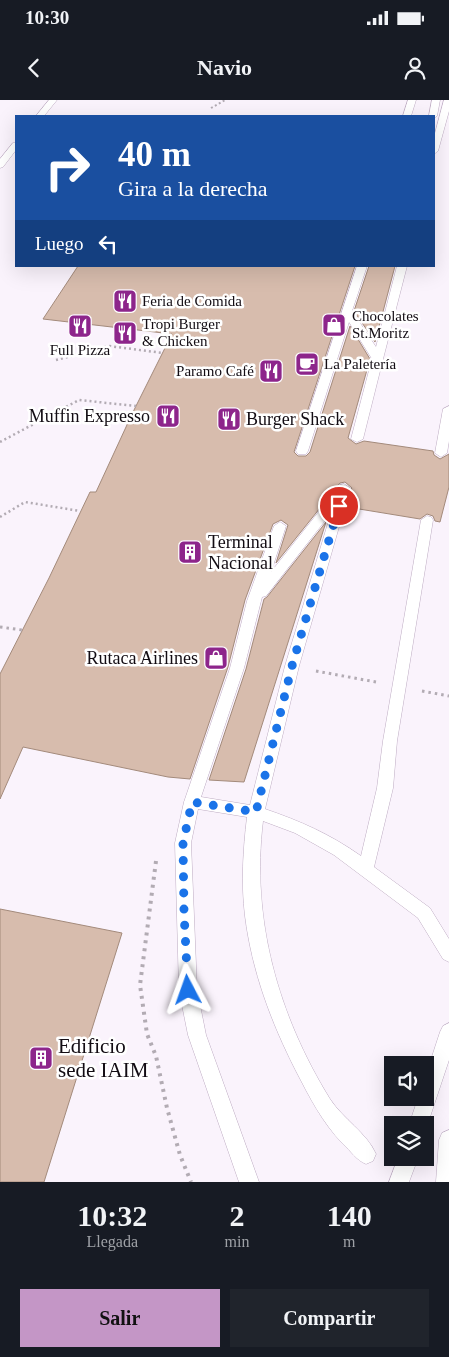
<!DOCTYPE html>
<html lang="es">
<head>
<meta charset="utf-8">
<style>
	body { margin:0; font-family:"Times New Roman",serif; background:#20242c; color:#f1f3f6; height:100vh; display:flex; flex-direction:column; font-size:19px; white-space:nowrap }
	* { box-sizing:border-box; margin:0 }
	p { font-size:16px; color:#9ea1a6 }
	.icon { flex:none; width:28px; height:28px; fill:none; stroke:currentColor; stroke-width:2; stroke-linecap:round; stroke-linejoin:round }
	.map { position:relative; height:1082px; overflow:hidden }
	.drawer { display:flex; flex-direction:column; background:#171b24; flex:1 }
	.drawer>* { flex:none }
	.top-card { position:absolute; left:15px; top:15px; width:420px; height:152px; border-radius:0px; box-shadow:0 5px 20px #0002; background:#1a4fa0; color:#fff; overflow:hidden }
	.buttons { position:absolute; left:384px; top:956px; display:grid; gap:10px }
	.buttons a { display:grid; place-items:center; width:50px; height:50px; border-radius:0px; background:#171b24; box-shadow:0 5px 20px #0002; font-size:25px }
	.pin { position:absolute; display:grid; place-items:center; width:42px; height:42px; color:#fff; margin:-21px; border:2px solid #fff; border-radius:50%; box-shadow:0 1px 5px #0007 }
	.me { position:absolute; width:55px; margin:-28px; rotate:356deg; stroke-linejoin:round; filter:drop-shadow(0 0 4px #0008) }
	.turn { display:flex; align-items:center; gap:18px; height:105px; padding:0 20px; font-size:22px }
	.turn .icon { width:65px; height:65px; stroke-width:2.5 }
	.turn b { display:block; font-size:35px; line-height:42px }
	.then { display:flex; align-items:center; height:48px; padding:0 20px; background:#0003; gap:10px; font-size:19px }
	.eta { display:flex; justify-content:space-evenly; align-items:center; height:85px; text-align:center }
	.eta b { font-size:30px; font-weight:700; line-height:35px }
	.cta { display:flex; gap:10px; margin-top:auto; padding:10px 20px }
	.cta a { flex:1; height:58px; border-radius:0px; background:#c496c6; color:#111; font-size:20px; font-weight:700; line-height:58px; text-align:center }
	.cta a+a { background:#20242c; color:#f1f3f6 }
	.status { display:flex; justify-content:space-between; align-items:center; height:35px; padding:0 25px; background:#171b24; direction:ltr }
	.status svg { height:14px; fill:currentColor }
	header { display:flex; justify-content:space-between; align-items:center; height:65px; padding:0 20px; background:#171b24; font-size:22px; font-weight:700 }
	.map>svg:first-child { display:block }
</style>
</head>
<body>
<div class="status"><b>10:30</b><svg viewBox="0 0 49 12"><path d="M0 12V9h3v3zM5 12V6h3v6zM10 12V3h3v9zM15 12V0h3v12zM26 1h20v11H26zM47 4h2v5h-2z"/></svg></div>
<header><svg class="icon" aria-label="back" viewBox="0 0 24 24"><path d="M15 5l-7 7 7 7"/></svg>Navio<svg class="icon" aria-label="person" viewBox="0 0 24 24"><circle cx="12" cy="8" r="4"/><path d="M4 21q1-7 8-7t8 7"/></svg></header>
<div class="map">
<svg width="449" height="1082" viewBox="0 0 449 1082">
	<rect width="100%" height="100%" fill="#faf3fc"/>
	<g fill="#d7bcad" stroke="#a38a7b">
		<path d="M78 166H355L294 352 298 356H306L310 352 350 226 370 259 348 338 356 344 364 341 433 351 434 355 440 359 449 354V387L440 422 435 421 433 416 427 414 420 419 347 407 342 402 352 388 345 382 340 383 276 463 288 425 281 420 273 424 245 500 228 567 190 679 168 677 23 647 0 699V574L49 478 90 392H96L132 314 172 234 43 219Z"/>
		<path d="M369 166H395L375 242 354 211Z"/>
		<path d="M326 422 244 682 209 680 246 569 264 499 267 497Z"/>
		<path d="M0 809 122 833 44 1082H0Z"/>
	</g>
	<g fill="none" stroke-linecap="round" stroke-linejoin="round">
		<g stroke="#beacc3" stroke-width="1">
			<g id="service">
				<path d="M49 0H57L44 16H36Z"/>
				<path d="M408 0H416L411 16H403Z"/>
				<path d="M432 0H440L437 16 434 18V16H429Z"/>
				<path d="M444 0H449V11L438 51 434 54V37Z"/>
				<path d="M13 43H16V50L3 67 0 68V59Z"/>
				<path d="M357 166H367L352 211 376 247 397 166H407L383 259 384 261 382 263 363 339 357 342 351 339 372 259 349 222 308 351 306 354H298L296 351Z"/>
				<path d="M449 306V341L447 353 441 357 435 353 443 309Z"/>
				<path d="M344 384 350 388 339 402 345 406 299 566 265 709C300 721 330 734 361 756L377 688 383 641 421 420 427 416 431 417 433 420 397 641 393 688 374 767 430 808 449 839V862L443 859 418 818 334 755 295 733 263 721C251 819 278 915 330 999 343 1019 367 1033 376 1054L373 1061 366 1064C356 1060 351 1051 343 1044 322 1022 310 998 296 971 271 922 252 871 245 816 241 783 243 750 247 717L198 709 191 743 197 890 206 935 259 1082H239L188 935 179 890 175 743 184 702 230 568 247 501 274 426 280 422 286 426 271 472 340 385ZM331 413 285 566 250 705 201 697 244 568 262 497 266 496Z"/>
				<path d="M449 923V960L425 1032V1025H409L418 998H425V978L440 932 443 926Z"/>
				<path d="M449 1030V1082H436L439 1040 442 1033Z"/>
				<path d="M398 1058H418L409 1082H389Z"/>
			</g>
		</g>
		<path stroke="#b2abb3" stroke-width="2" stroke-dasharray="2 2.5" stroke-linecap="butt" d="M211 8 225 0"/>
		<g stroke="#b2abb3" stroke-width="2.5" stroke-dasharray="2 3" stroke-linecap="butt">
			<path d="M56 260 109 246 163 253"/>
			<path d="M0 342 79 300 136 306"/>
			<path d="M0 417 25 402 80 411"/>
		</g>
		<g stroke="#b2abb3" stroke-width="3" stroke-dasharray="2.5 4" stroke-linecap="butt">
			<path d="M0 527 22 530"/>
			<path d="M316 571 376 582"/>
			<path d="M422 591 449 596"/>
		</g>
		<path stroke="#b2abb3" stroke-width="4" stroke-dasharray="3 5" stroke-linecap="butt" d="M156 761 140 885 147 934 156 956 167 1008 180 1055 191 1082"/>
		<use href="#service" fill="#fff" fill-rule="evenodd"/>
	</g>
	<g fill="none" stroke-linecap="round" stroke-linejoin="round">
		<path stroke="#1a73e8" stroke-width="9" stroke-dasharray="0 16.2" d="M188 890 184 812 183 743 192 702 256 712 292 566 339 406"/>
	</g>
	<defs>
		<g id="restaurant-square" transform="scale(1.25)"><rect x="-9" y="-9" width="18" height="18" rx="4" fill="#8d258b" stroke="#fff"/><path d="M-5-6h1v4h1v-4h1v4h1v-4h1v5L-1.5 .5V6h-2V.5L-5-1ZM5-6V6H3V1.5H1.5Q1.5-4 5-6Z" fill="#fff"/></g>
		<g id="shop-square" transform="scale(1.25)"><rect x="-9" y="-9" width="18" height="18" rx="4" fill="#8d258b" stroke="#fff"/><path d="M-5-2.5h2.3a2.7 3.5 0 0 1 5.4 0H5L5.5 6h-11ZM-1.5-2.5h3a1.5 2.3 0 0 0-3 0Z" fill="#fff"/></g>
		<g id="cafe-square" transform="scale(1.25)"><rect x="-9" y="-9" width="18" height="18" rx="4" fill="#8d258b" stroke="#fff"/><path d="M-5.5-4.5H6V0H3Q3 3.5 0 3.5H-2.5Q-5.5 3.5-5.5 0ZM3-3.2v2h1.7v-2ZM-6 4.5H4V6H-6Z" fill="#fff"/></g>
		<g id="building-square" transform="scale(1.25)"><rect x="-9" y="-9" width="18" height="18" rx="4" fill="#8d258b" stroke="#fff"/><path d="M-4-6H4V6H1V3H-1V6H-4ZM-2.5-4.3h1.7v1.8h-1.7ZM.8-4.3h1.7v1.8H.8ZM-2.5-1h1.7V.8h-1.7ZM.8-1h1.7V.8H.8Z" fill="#fff"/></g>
	</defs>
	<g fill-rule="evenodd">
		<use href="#restaurant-square" x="125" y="201"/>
		<use href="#shop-square" x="334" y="225"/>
		<use href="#restaurant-square" x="80" y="226"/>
		<use href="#restaurant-square" x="125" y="233"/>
		<use href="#cafe-square" x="307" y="264"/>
		<use href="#restaurant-square" x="271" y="271"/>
		<use href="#restaurant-square" x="168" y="316"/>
		<use href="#restaurant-square" x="229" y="319"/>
		<use href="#building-square" x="190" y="452"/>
		<use href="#shop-square" x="216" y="558"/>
		<use href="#building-square" x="41" y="958"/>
	</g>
	<g text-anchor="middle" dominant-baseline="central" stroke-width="5" stroke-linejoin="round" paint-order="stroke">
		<g font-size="15" fill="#120c13" stroke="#fff" text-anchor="start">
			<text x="142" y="201">Feria de Comida</text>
			<text x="352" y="216">Chocolates<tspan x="352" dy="17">St.Moritz</tspan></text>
			<text x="142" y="224">Tropi Burger<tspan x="142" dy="17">&amp; Chicken</tspan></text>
			<text x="80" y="250" text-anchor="middle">Full Pizza</text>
			<text x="324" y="264">La Paletería</text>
			<text x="254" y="271" text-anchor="end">Paramo Café</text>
		</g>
		<g font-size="18" fill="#120c13" stroke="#fff" text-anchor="end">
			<text x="150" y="316">Muffin Expresso</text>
			<text x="246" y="319" text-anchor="start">Burger Shack</text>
			<text x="208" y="442" text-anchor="start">Terminal<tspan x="208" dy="21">Nacional</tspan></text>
			<text x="198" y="558">Rutaca Airlines</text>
		</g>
		<g font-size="21" fill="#120c13" stroke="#fff" text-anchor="start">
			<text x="58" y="946">Edificio<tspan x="58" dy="24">sede IAIM</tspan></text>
		</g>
	</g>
</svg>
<div class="buttons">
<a><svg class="icon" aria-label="sound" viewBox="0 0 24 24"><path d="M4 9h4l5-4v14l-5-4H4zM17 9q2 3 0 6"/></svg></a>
<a><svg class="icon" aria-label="layers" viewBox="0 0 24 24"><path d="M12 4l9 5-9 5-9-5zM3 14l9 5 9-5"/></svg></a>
</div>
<div class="pin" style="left:339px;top:406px;background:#d93025"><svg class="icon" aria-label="arrive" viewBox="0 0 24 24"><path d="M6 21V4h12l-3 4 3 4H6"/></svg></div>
<svg class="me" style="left:188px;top:890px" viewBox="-20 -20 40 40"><path d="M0-17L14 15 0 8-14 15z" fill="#1a73e8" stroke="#fff" stroke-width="4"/></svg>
<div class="top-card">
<div class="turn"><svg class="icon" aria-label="right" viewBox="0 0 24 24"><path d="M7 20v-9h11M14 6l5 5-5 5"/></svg><div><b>40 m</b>Gira a la derecha</div></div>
<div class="then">Luego<svg class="icon" aria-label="left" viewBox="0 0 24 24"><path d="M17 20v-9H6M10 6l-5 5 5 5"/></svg></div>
</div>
</div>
<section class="drawer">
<div class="eta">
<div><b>10:32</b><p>Llegada</p></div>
<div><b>2</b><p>min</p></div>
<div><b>140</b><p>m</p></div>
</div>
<div class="cta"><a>Salir</a><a>Compartir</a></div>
</section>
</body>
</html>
